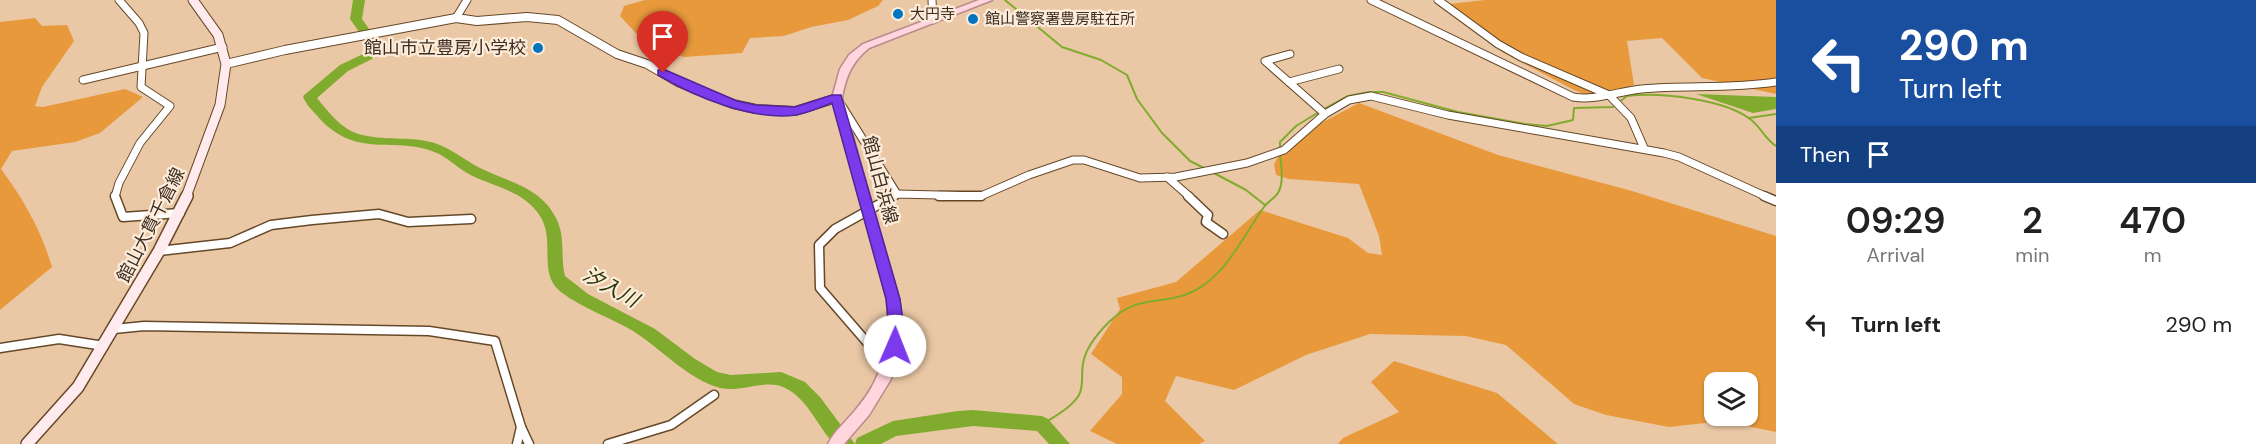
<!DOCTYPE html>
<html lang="en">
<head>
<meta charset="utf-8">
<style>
	body { margin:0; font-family:"DM Sans","Noto Sans JP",sans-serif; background:#f2f2f2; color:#222; height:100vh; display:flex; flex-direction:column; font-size:22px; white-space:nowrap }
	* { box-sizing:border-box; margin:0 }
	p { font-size:20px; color:#767676 }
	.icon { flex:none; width:33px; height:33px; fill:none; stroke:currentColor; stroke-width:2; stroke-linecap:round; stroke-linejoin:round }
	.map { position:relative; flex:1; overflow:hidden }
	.drawer { display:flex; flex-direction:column; background:#fff; width:480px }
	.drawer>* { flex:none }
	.guide { background:#1a4fa0; color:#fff; overflow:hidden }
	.buttons { position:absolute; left:1704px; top:372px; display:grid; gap:12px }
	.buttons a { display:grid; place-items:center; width:54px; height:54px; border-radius:12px; background:#fff; box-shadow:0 2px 4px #0004; font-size:30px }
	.pin { position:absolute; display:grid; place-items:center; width:51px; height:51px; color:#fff; margin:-62px -26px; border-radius:50% 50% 50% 0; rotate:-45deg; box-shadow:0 0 6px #0007 }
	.pin .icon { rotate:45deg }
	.me { position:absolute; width:66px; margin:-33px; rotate:1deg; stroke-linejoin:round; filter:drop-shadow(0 0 4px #0008) }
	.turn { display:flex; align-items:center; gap:21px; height:126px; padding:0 24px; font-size:27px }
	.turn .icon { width:78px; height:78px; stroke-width:2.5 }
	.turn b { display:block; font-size:42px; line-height:51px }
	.then { display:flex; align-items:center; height:57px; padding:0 24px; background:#0003; gap:12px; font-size:22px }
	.eta { display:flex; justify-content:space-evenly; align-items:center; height:102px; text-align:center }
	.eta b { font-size:36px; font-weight:600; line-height:42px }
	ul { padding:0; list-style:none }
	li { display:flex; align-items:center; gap:18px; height:78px; padding:0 24px }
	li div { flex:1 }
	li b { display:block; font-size:22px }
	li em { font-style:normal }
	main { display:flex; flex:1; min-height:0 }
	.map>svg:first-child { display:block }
</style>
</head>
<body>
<main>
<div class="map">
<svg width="1776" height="444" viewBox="0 0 1776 444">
	<rect width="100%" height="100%" fill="#eac8a5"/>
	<g fill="#e8993b" fill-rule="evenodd">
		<path d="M645 0H883L878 6 848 20 811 27 784 36 750 38 742 53 684 57 648 46 620 16 624 6Z"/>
		<path d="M1485 0H1776V94L1702 78 1662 38 1627 41 1634 85 1592 97 1574 90 1502 52 1449 4Z"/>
		<path d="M35 18 42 26 67 25 74 41 42 87 35 106 43 107 125 89 143 97 100 133 75 142 12 151 1 169C24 200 41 230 52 267L0 310V22Z"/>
		<path d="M1359 103 1498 155 1632 191 1776 236V432L1723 421 1669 427 1606 415 1574 404 1506 345 1466 336 1370 334 1306 355 1234 390 1176 376 1165 401 1205 441 1199 444H1117L1090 431 1122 394V377L1091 354 1120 309 1117 298 1176 282 1260 210 1348 238 1368 253 1382 255 1379 236 1359 184 1289 179 1276 175 1274 164 1287 141ZM1714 382H1748V416H1714Z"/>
		<path d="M1394 361 1497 393 1558 444H1338L1343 438 1399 412 1371 382Z"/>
	</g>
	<g fill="#81ab2e">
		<path d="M1696 94 1776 97V109L1753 113Z"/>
		<path d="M1028 421 1049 423 1067 444H1052L1039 429 1018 422Z"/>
	</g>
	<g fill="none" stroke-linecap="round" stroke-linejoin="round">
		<g stroke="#81ab2e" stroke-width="2">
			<path d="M1005 0 1062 47 1101 60 1127 75 1137 99 1162 133 1190 161 1204 168"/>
			<path d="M1749 118 1776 114"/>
			<path d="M1280 149V142L1296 126 1319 112 1348 96 1369 92H1383L1458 112 1525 124 1547 126 1573 120 1574 108 1613 107 1627 96C1659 92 1724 99 1750 119 1761 127 1765 139 1776 146"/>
			<path d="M1212 172 1246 190 1265 205"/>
			<path d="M1043 424C1055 416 1071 408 1079 395 1084 386 1081 374 1083 364 1085 348 1098 333 1109 322 1140 292 1162 307 1194 291 1227 274 1243 236 1264 207 1268 201 1276 198 1279 191 1284 180 1281 165 1280 154"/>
		</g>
		<path fill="#81ab2e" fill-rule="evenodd" d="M353 0H365L362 19 379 43 372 59 348 71 317 98C326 109 336 122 349 130 372 142 401 136 426 141 447 145 460 157 478 167 507 182 540 186 556 218 566 237 560 257 565 276L588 294 655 329 695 359 717 372 731 375 781 372 805 382 820 397 855 444 857 438 893 421 958 411 973 410 1042 416 1048 419 1070 444H1049L1037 431 973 426 896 436 881 444H834C817 426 808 398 783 387 764 379 741 393 720 388 686 378 663 350 633 331 610 317 583 309 561 292 537 273 556 240 540 216 524 190 492 187 467 173 458 168 450 160 441 155 399 133 359 162 319 118 313 111 305 104 303 96L340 65 363 54 367 43 350 19Z"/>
		<g stroke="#654829" stroke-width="9">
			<g id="minor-far1">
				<path d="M932 0 933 20"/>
				<path d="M1371 0 1573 97C1596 101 1619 91 1642 89 1687 85 1731 89 1776 82"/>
				<path d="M1438 0 1498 44 1521 57 1609 95 1631 118 1644 148"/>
				<path d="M456 18 467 0"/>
				<path d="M1290 54 1265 61 1325 114"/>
				<path d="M83 80 223 47"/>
				<path d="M1289 82 1339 69"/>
				<path d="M842 106 897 194"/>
				<path d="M1167 177 1190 197"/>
				<path d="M115 197 119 183 140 143 170 106 141 87 144 33 139 23 119 0"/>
				<path d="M891 197 897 194 981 196 1029 175 1073 160H1084L1140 178 1176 177 1247 163 1284 150 1325 114 1349 100 1371 96 1448 115 1664 153 1679 157 1767 197"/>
			</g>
		</g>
		<g stroke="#654829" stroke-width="11">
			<g id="minor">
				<path d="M115 196 123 217 180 213"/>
				<path d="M939 196H981"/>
				<path d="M1188 196 1208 215 1206 222 1223 234"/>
				<path d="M1764 196 1776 201"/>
				<path d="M159 251 230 243 271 225 312 220 379 214 408 222 471 219"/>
				<path d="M114 329 144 326 429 331 495 341 521 427 517 444"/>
				<path d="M0 348 59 339 104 346"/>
				<path d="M889 363 871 347 820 288 819 245 835 229 894 196"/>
				<path d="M521 427 529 444"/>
				<path d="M608 444 671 425 714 395"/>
			</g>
		</g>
		<g stroke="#654829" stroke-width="10">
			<path id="tertiary" d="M226 64 285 50 456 18 477 21 527 17 558 20 617 54 647 64 678 82 733 104 756 109 795 111 837 98"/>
		</g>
		<g stroke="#654829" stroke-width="11">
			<path id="secondary-far1" d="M186 197 220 105 226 64 218 35 193 0"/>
		</g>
		<g stroke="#654829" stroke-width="14">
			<path id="secondary" d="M27 444 78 387 159 251 187 196"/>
		</g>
		<g stroke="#bb8a8d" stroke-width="3">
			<path id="primary" d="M979 0H992L869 48C852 62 846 76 842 98L899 299 902 323 901 344 891 379 869 415 844 444H828C834 431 848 420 857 408 885 375 890 341 887 299L832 98 840 69 849 55 863 44Z"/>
		</g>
		<use href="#minor-far1" stroke="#fff" stroke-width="7"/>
		<use href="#minor" stroke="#fff" stroke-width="8"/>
		<use href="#tertiary" stroke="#fff" stroke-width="8"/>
		<use href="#secondary-far1" stroke="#ffebee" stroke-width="9"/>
		<use href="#secondary" stroke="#ffebee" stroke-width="11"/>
		<use href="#primary" fill="#ffd6dd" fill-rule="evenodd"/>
	</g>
	<path fill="#7c3aed" stroke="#51269a" stroke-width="1.5" d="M663 69 737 101 756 105 795 107 832 95H841L900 299 904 328 900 351H889L887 346 889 328 886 299 832 103C821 107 808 113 796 115 753 121 695 97 658 75V70Z"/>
	<g fill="#0076c0" stroke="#feecdb" stroke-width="2">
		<circle cx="898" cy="14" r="6"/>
		<circle cx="973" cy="19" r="6"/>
		<circle cx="538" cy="48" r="6"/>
	</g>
	<g text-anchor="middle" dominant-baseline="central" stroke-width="4.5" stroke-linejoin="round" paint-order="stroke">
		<g font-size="15" fill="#3c2e21" stroke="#feecdb" text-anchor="start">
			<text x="910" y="14">大円寺</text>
			<text x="985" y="19">館山警察署豊房駐在所</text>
		</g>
		<g font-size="18" fill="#3c2e21" stroke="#feecdb" text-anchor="end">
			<text x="526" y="48">館山市立豊房小学校</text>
		</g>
		<g font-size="18" fill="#3c2e21" stroke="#feecdb">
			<text transform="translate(880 180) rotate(75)">館山白浜線</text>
			<text transform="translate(151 225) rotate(-63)">館山大貫千倉線</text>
		</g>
		<g font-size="20" font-style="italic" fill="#263704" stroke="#feecdb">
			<text transform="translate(611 287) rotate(29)">汐入川</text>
		</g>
	</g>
</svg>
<div class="buttons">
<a><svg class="icon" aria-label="layers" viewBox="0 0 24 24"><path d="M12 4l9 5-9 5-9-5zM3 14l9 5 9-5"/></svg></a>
</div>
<div class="pin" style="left:663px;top:73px;background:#d93025"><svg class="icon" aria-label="arrive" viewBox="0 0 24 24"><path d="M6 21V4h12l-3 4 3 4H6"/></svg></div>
<svg class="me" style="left:895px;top:346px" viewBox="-20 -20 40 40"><circle r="19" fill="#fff"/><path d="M0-13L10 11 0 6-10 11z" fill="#7c3aed"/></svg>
</div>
<section class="drawer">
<div class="guide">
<div class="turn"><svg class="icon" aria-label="left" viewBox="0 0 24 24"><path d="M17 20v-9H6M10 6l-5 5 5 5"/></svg><div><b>290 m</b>Turn left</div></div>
<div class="then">Then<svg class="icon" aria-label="arrive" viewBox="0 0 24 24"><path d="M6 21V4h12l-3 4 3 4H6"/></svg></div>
</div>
<div class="eta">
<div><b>09:29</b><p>Arrival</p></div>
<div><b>2</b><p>min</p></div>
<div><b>470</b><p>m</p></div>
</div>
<ul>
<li><svg class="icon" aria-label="left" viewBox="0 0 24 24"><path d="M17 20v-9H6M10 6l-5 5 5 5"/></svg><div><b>Turn left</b></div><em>290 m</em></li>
</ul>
</section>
</main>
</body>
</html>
